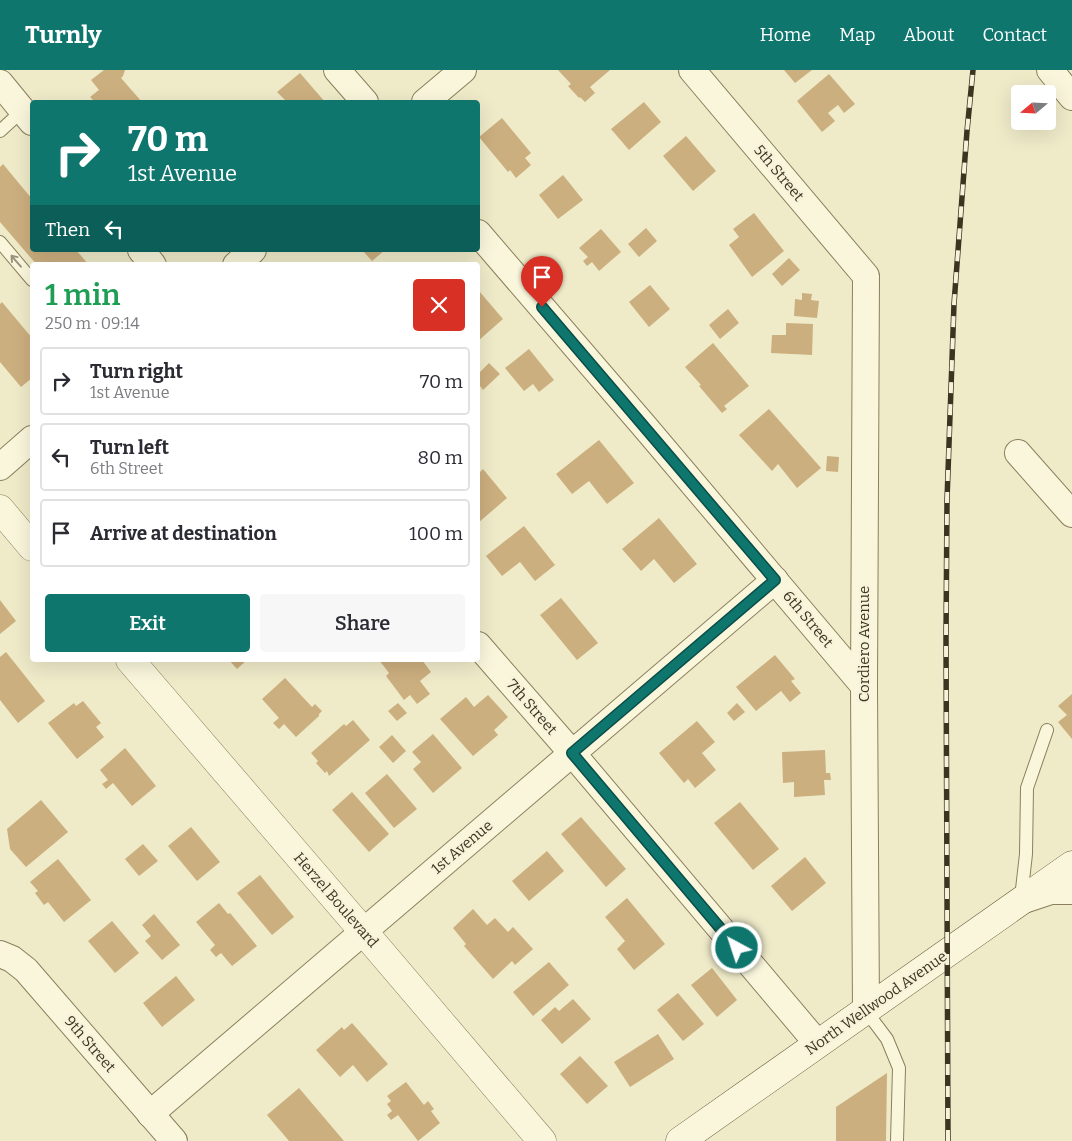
<!DOCTYPE html>
<html lang="en">
<head>
<meta charset="utf-8">
<style>
	body { margin:0; font-family:Bitter,serif; background:#f7f7f7; color:#2b2b33; height:100vh; display:flex; flex-direction:column; font-size:19px; white-space:nowrap }
	* { box-sizing:border-box; margin:0 }
	p { font-size:16px; color:#7c7c81 }
	.icon { flex:none; width:28px; height:28px; fill:none; stroke:currentColor; stroke-width:2; stroke-linecap:round; stroke-linejoin:round }
	.map { position:relative; flex:1; overflow:hidden }
	.panel { position:absolute; left:30px; top:192px; width:450px; height:400px; display:flex; flex-direction:column; background:#fff; border-radius:5px; box-shadow:0 5px 20px #0002 }
	.panel>* { flex:none }
	.hud { position:absolute; left:30px; top:30px; width:450px; height:152px; border-radius:5px; box-shadow:0 5px 20px #0002; background:#0f766e; color:#fff; overflow:hidden }
	.needle { width:32px; rotate:251deg }
	.tools { position:absolute; left:1011px; top:15px; display:grid; gap:10px }
	.tools a { display:grid; place-items:center; width:45px; height:45px; border-radius:5px; background:#fff; box-shadow:0 5px 20px #0002; font-size:25px }
	.pin { position:absolute; display:grid; place-items:center; width:42px; height:42px; color:#fff; margin:-51px -21px; border-radius:50% 50% 50% 0; rotate:-45deg; box-shadow:0 0 5px #0007 }
	.pin .icon { rotate:45deg }
	.me { position:absolute; width:55px; margin:-28px; rotate:320deg; stroke-linejoin:round; filter:drop-shadow(0 0 4px #0008) }
	.turn { display:flex; align-items:center; gap:18px; height:105px; padding:0 15px; font-size:22px }
	.turn .icon { width:65px; height:65px; stroke-width:2.5 }
	.turn b { display:block; font-size:35px; line-height:42px }
	.then { display:flex; align-items:center; height:48px; padding:0 15px; background:#0003; gap:10px; font-size:19px }
	.round { display:grid; place-items:center; flex:none; width:52px; height:52px; border-radius:5px; background:#f7f7f7 }
	.head { display:flex; align-items:center; justify-content:space-between; height:85px; padding:0 15px }
	h1 { font-size:30px; font-weight:600; line-height:38px; color:#1e9e55 }
	.primary-button { display:flex; gap:10px; margin-top:auto; padding:10px 15px }
	.primary-button a { flex:1; height:58px; border-radius:5px; background:#0f766e; color:#fff; font-size:20px; font-weight:600; line-height:58px; text-align:center }
	.primary-button a+a { background:#f7f7f7; color:#2b2b33 }
	ul { padding:0; list-style:none }
	li { display:flex; align-items:center; gap:15px; height:68px; margin:0 10px 8px; padding:0 5px; border:2px solid #e1e1e2; border-radius:5px }
	li div { flex:1 }
	li b { display:block; font-size:19px }
	li em { font-style:normal }
	header { display:flex; align-items:center; gap:30px; box-sizing:border-box; height:70px; padding:0 25px; background:#0f766e; color:#fff }
	header strong { font-size:24px }
	nav { display:flex; gap:28px; margin-inline-start:auto; font-size:18px }
	.map>svg:first-child { display:block }
</style>
</head>
<body>
<header>
<strong>Turnly</strong>
<nav><a>Home</a><a>Map</a><a>About</a><a>Contact</a></nav>
</header>
<div class="map">
<svg width="1072" height="1071" viewBox="0 0 1072 1071">
	<rect width="100%" height="100%" fill="#efebc9"/>
	<g fill="#ccaf7f">
		<path d="M104 0H125L123 6 121 8 142 32H95L90 27 99 20 91 10Z"/>
		<path d="M558 0H610L590 17 595 23 585 32 580 27 579 28 568 16 571 14Z"/>
		<path d="M784 0H812L795 13Z"/>
		<path d="M300 3 325 32H287L277 22Z"/>
		<path d="M829 4 855 34 844 43 838 35 828 43 835 51 822 62 797 31Z"/>
		<path d="M644 32 661 52 629 80 611 59Z"/>
		<path d="M502 48 531 83 525 88 531 95 516 108 510 100 508 102 479 67Z"/>
		<path d="M686 66 716 101 693 121 663 86Z"/>
		<path d="M3 94 32 129V180H76L89 195H37L0 152V97Z"/>
		<path d="M563 105 583 130 558 149 539 125Z"/>
		<path d="M754 143 784 181 752 207 729 175 739 167 733 159Z"/>
		<path d="M646 158 657 171 639 187 628 174Z"/>
		<path d="M601 159 621 182 599 201 592 192 587 196 583 191 588 187 579 178Z"/>
		<path d="M362 180H385L372 191Z"/>
		<path d="M789 188 800 200 782 216 772 204Z"/>
		<path d="M650 215 670 239 649 257 629 232Z"/>
		<path d="M479 221 503 249 478 271V222Z"/>
		<path d="M802 223 812 224 811 230 819 231 817 248 794 246 795 229 802 230Z"/>
		<path d="M2 232 32 268V308L21 317 0 292V234Z"/>
		<path d="M728 239 739 253 720 269 709 255Z"/>
		<path d="M786 253 813 254 812 285 771 283 772 265H786Z"/>
		<path d="M713 273 749 316 724 336 727 339 722 343 699 316 701 315 685 297Z"/>
		<path d="M529 279 554 310 539 322 533 314 524 321 505 298Z"/>
		<path d="M489 293 500 304 483 320 480 316 478 319V304Z"/>
		<path d="M769 339 821 398 797 418 778 394 772 401 739 365Z"/>
		<path d="M599 370 634 413 607 434 589 411 572 424 556 404Z"/>
		<path d="M827 386 839 387 838 402 826 401Z"/>
		<path d="M483 399 507 428 478 453V404Z"/>
		<path d="M659 448 697 494 674 513 654 489 641 501 622 479Z"/>
		<path d="M524 456 555 495 535 511 520 492 502 506 486 486Z"/>
		<path d="M561 528 598 573 577 590 540 545Z"/>
		<path d="M0 530 16 551 0 564Z"/>
		<path d="M6 582 45 631 18 653 0 630V587Z"/>
		<path d="M775 585 795 609 791 611 801 623 790 632 781 621 756 641 736 617Z"/>
		<path d="M229 590H247L237 599Z"/>
		<path d="M379 590H422L431 602 420 611 430 624 417 634 410 625 404 630 386 606 389 603Z"/>
		<path d="M285 608 312 637 315 634 322 641 319 644V646L296 667 284 654 279 659 273 653 279 648 262 629Z"/>
		<path d="M1072 624V669L1058 652 1067 645 1058 636Z"/>
		<path d="M488 625 508 647 494 660 498 665 473 686 440 649 466 627 474 637Z"/>
		<path d="M83 631 101 653 96 657 104 667 77 689 48 653 74 633 76 636Z"/>
		<path d="M398 633 407 643 397 651 388 641Z"/>
		<path d="M737 633 745 642 734 651 727 643Z"/>
		<path d="M353 650 370 670 329 706 327 701 325 703 316 693 318 691 311 683 344 654 346 656Z"/>
		<path d="M697 651 715 672 702 683 716 700 695 718 688 709 684 713 659 683Z"/>
		<path d="M433 664 462 698 433 723 413 699 421 692 412 682Z"/>
		<path d="M392 665 406 681 393 693 379 677Z"/>
		<path d="M125 678 156 716 132 736 113 713 106 719 102 714 108 710 100 700Z"/>
		<path d="M825 680 826 703H830L831 710H824L825 725 794 727V712L783 713 782 682Z"/>
		<path d="M387 704 417 739 394 758 365 723Z"/>
		<path d="M352 722 389 764 369 782 332 740Z"/>
		<path d="M41 730 68 762 26 797 10 779 7 759Z"/>
		<path d="M740 732 779 779 753 800 714 753Z"/>
		<path d="M581 747 626 799 606 817 561 764Z"/>
		<path d="M191 757 220 792 197 811 168 776Z"/>
		<path d="M143 774 158 791 139 806 125 789Z"/>
		<path d="M547 781 564 801 529 831 512 811Z"/>
		<path d="M805 787 826 813 792 841 771 816Z"/>
		<path d="M58 789 91 830 64 852 48 832 44 835 35 823 38 821 30 812Z"/>
		<path d="M260 805 294 847 272 865 237 823Z"/>
		<path d="M627 828 665 874 634 900 617 879 625 871 605 847Z"/>
		<path d="M219 833 228 844 230 843 257 876 232 896 221 883 216 887 210 880 215 875 196 852Z"/>
		<path d="M473 839 487 855 495 848 508 862 513 857 533 879 515 895 512 891 493 909 464 876 466 874 453 858Z"/>
		<path d="M154 844 180 875 162 890 145 871 151 866 142 855Z"/>
		<path d="M112 851 139 883 115 903 88 871Z"/>
		<path d="M549 892 569 915 533 946 513 922Z"/>
		<path d="M712 898 737 930 717 947 691 915Z"/>
		<path d="M176 906 195 930 162 957 143 933Z"/>
		<path d="M678 923 704 954 683 971 657 940Z"/>
		<path d="M573 929 591 949 562 974 541 950 555 937 559 941Z"/>
		<path d="M352 953 388 994 367 1012 353 995 340 1007 316 980 342 957 344 960Z"/>
		<path d="M658 964 674 989 630 1017 614 992Z"/>
		<path d="M580 986 608 1016 587 1034 560 1004Z"/>
		<path d="M887 1003 886 1071H836V1037Z"/>
		<path d="M406 1012 424 1035 428 1031 434 1039 431 1041 440 1053 418 1071 398 1045 391 1050 387 1045 392 1041 387 1034 391 1031 387 1026Z"/>
		<path d="M299 1018 344 1071H289L267 1045Z"/>
	</g>
	<g fill="none" stroke-linecap="round" stroke-linejoin="round">
		<g stroke="#8b7f5d" stroke-width="14">
			<g id="service">
				<path d="M0 61 23 40"/>
				<path d="M0 172 32 210"/>
				<path d="M1021 828 1026 784 1027 718 1047 660"/>
				<path d="M866 941 887 969 899 998 897 1071"/>
			</g>
		</g>
		<g stroke="#8b7f5d" stroke-width="28">
			<g id="minor">
				<path d="M337 0 365 32"/>
				<path d="M692 0 866 206 864 616 866 941"/>
				<path d="M1050 0 1072 27"/>
				<path d="M0 13 32 52"/>
				<path d="M425 32 463 0"/>
				<path d="M478 163 645 357 864 616"/>
				<path d="M141 180 153 195"/>
				<path d="M236 195 253 180"/>
				<path d="M1018 383 1072 444"/>
				<path d="M0 397 32 369"/>
				<path d="M478 575 572 683 818 974"/>
				<path d="M1024 830 1051 821H1072"/>
				<path d="M0 884 12 889 26 900 174 1071"/>
				<path d="M150 1044 775 510"/>
			</g>
		</g>
		<g stroke="#8b7f5d" stroke-width="29">
			<g id="tertiary">
				<path d="M0 439 32 477"/>
				<path d="M130 590 363 861 542 1071"/>
			</g>
		</g>
		<g stroke="#6d6040" stroke-width="29">
			<path id="secondary" d="M680 1071 1072 795"/>
		</g>
		<use href="#service" stroke="#f9f6dc" stroke-width="12"/>
		<use href="#minor" stroke="#f9f6dc" stroke-width="26"/>
		<use href="#tertiary" stroke="#f9f6dc" stroke-width="28"/>
		<use href="#secondary" stroke="#f9f6dc" stroke-width="28"/>
		<g stroke="#3c3321" stroke-width="5.5">
			<path id="rail" d="M948 1071 946 569 947 430 954 234 967 61 973 0"/>
		</g>
		<use href="#rail" stroke="#f6f3d9" stroke-width="4" stroke-dasharray="11" stroke-linecap="butt"/>
	</g>
	<defs><path id="oneway-shaft" d="M-6 0H5M1.5-3L5.5 0L1.5 3" fill="none" stroke-width="1.6" stroke-linecap="round" stroke-linejoin="round" transform="scale(1.25)"/></defs>
	<use stroke="#9a947e" href="#oneway-shaft" transform="translate(16 191) rotate(-131)"/>
	<g fill="none" stroke-linecap="round" stroke-linejoin="round">
		<g stroke="#0a4d48" stroke-width="12">
			<path id="route" d="M542 237 775 510 572 683 737 878"/>
		</g>
		<use href="#route" stroke="#0f766e" stroke-width="9"/>
	</g>
	<g text-anchor="middle" dominant-baseline="central" stroke-width="4.5" stroke-linejoin="round" paint-order="stroke">
		<g font-size="15" fill="#3c3321" stroke="#f6f3d9">
			<text transform="translate(779 103) rotate(50)">5th Street</text>
			<text transform="translate(808 549) rotate(50)">6th Street</text>
			<text transform="translate(864 574) rotate(-90)">Cordiero Avenue</text>
			<text transform="translate(532 637) rotate(49)">7th Street</text>
			<text transform="translate(462 777) rotate(-40)">1st Avenue</text>
			<text transform="translate(336 830) rotate(49)">Herzel Boulevard</text>
			<text transform="translate(876 933) rotate(-35)">North Wellwood Avenue</text>
			<text transform="translate(90 974) rotate(49)">9th Street</text>
		</g>
	</g>
</svg>
<div class="tools">
<a><svg class="needle" viewBox="-14 -14 28 28"><path d="M0-13l5 13h-10z" fill="#e53935"/><path d="M0 13l5-13h-10z" fill="#7c7c81"/></svg></a>
</div>
<div class="pin" style="left:542px;top:237px;background:#d93025"><svg class="icon" aria-label="arrive" viewBox="0 0 24 24"><path d="M6 21V4h12l-3 4 3 4H6"/></svg></div>
<svg class="me" style="left:737px;top:878px" viewBox="-20 -20 40 40"><circle r="17" fill="#0f766e" stroke="#fff" stroke-width="3"/><path d="M0-11L8 9 0 5-8 9z" fill="#fff"/></svg>
<div class="hud">
<div class="turn"><svg class="icon" aria-label="right" viewBox="0 0 24 24"><path d="M7 20v-9h11M14 6l5 5-5 5"/></svg><div><b>70 m</b>1st Avenue</div></div>
<div class="then">Then<svg class="icon" aria-label="left" viewBox="0 0 24 24"><path d="M17 20v-9H6M10 6l-5 5 5 5"/></svg></div>
</div>
<section class="panel">
<div class="head"><div><h1>1 min</h1><p>250 m · 09:14</p></div><a class="round" style="background:#d93025;color:#fff"><svg class="icon" aria-label="close" viewBox="0 0 24 24"><path d="M6 6l12 12M18 6L6 18"/></svg></a></div>
<ul>
<li><svg class="icon" aria-label="right" viewBox="0 0 24 24"><path d="M7 20v-9h11M14 6l5 5-5 5"/></svg><div><b>Turn right</b><p>1st Avenue</p></div><em>70 m</em></li>
<li><svg class="icon" aria-label="left" viewBox="0 0 24 24"><path d="M17 20v-9H6M10 6l-5 5 5 5"/></svg><div><b>Turn left</b><p>6th Street</p></div><em>80 m</em></li>
<li><svg class="icon" aria-label="arrive" viewBox="0 0 24 24"><path d="M6 21V4h12l-3 4 3 4H6"/></svg><div><b>Arrive at destination</b></div><em>100 m</em></li>
</ul>
<div class="primary-button"><a>Exit</a><a>Share</a></div>
</section>
</div>
</body>
</html>
